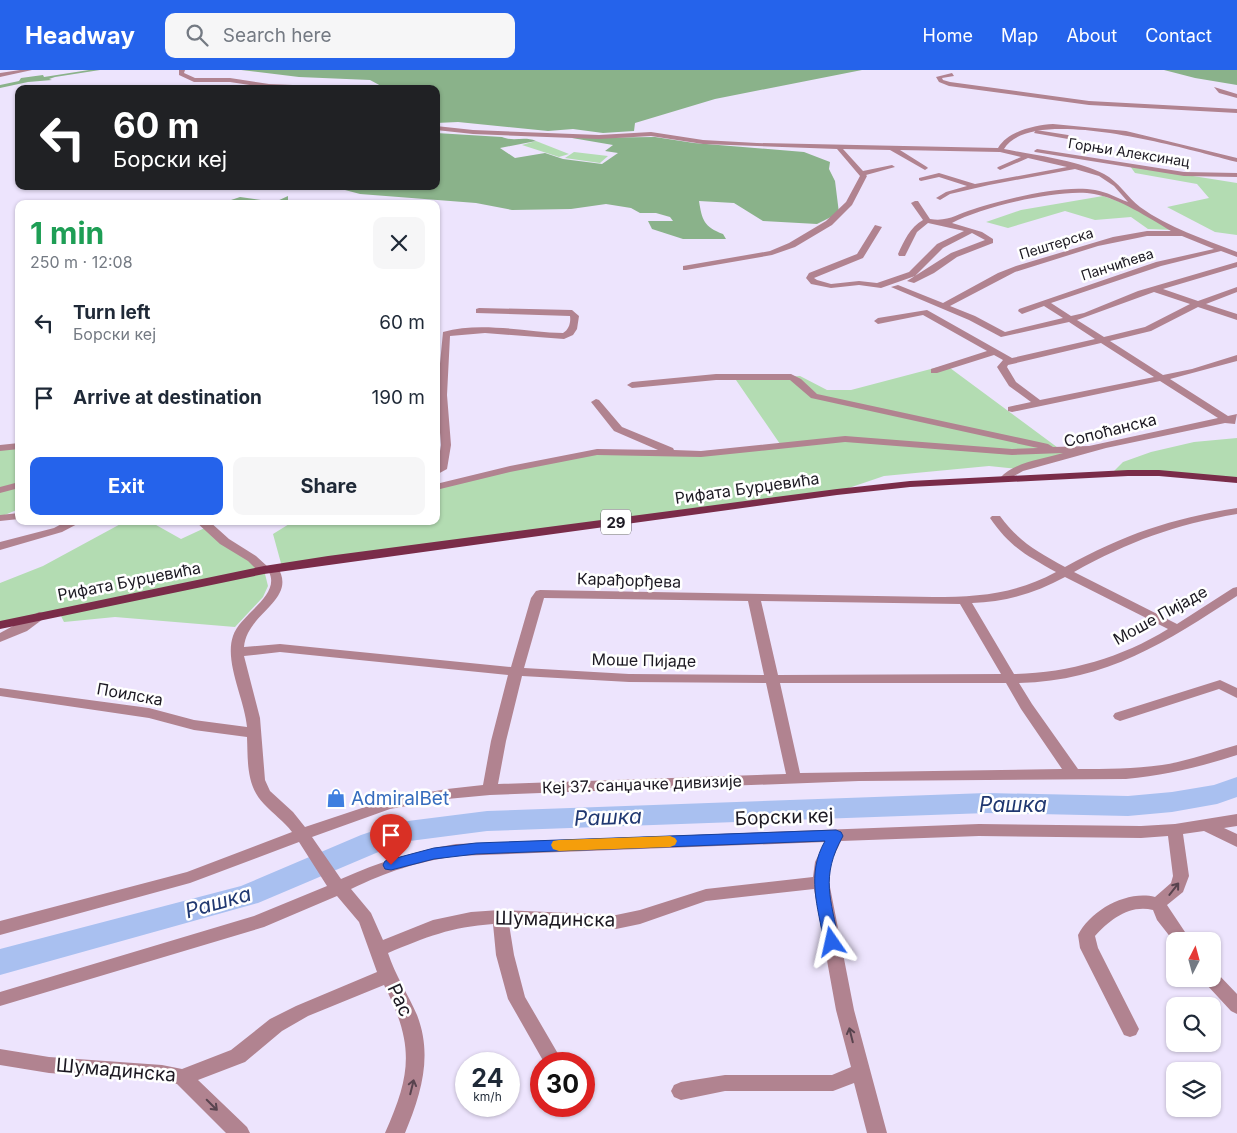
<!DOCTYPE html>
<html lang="en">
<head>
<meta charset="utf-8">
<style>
	body { margin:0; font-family:Inter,sans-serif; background:#f6f6f7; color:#1f2937; height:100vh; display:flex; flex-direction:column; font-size:19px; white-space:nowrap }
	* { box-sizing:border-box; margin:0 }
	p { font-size:16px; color:#747a83 }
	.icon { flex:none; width:28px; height:28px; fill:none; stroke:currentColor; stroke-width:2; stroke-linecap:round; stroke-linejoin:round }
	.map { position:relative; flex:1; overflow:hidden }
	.panel { position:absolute; left:15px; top:130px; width:425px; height:325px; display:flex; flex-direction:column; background:#fff; border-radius:10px; box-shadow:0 1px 4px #0004 }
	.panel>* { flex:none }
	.hud { position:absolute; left:15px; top:15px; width:425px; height:105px; border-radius:10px; box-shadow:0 1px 4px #0004; background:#202124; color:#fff; overflow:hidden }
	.needle { width:32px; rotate:6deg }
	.tools { position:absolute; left:1166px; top:862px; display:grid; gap:10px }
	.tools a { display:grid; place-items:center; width:55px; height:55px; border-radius:10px; background:#fff; box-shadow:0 1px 4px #0004; font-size:25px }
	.speed { position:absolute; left:455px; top:982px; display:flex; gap:10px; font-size:25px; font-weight:700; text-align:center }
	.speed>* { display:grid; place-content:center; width:65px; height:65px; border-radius:50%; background:#fff; box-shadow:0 1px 4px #0004; line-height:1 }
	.speed small { font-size:12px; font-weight:400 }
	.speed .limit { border:8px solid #d22; background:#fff; color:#111 }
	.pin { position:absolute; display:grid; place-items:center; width:42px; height:42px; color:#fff; margin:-51px -21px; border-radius:50% 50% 50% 0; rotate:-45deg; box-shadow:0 0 5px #0007 }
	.pin .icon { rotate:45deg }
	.me { position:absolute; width:55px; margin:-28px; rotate:349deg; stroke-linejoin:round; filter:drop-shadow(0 0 4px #0008) }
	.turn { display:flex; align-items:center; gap:18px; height:105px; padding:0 15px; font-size:22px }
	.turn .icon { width:65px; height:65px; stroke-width:2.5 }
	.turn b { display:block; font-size:35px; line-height:42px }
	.round { display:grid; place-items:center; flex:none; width:52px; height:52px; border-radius:10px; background:#f6f6f7 }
	.overview { display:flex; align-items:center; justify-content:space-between; height:85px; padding:0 15px }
	h1 { font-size:30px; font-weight:700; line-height:38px; color:#1e9e55 }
	.button { display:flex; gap:10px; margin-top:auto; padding:10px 15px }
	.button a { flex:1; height:58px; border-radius:10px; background:#2563eb; color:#fff; font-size:20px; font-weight:700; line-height:58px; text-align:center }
	.button a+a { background:#f6f6f7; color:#1f2937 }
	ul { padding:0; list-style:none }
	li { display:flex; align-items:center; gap:15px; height:75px; padding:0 15px }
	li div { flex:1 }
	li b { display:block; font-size:19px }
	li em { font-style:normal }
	header { display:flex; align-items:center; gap:30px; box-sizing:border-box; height:70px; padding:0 25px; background:#2563eb; color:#fff }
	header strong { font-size:24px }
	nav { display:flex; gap:28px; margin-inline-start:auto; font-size:18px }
	.search { width:350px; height:45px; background:#f6f6f7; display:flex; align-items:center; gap:12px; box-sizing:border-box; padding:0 18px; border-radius:10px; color:#747a83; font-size:19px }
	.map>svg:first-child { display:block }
</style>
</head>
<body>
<header>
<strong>Headway</strong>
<div class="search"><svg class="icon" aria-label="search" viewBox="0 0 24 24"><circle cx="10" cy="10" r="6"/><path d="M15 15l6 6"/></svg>Search here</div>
<nav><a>Home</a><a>Map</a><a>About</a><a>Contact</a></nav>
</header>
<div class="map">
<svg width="1237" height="1063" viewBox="0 0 1237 1063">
	<rect width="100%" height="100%" fill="#ede4fd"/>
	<g fill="#b3dcb2">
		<path d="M536 71 569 84 559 87 522 75Z"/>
		<path d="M574 82 608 86 600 93 565 88Z"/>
		<path d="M1130 96 1237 113V165L1215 162 1167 137 1209 128 1197 114 1135 103Z"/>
		<path d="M1103 126 1137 138 1174 160 1148 159 1131 147 1095 150 1065 141 1008 158 986 152 1021 140Z"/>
		<path d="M946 295 1069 386 1019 399 989 396 884 406 837 422 282 497 273 464 294 451H436V417L580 384 662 385 780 374 736 310 800 306 827 320H851Z"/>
		<path d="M1237 368V410L1184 405 1111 404 1123 392 1151 382 1194 372Z"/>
		<path d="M19 376V439L0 447V378Z"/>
		<path d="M126 451H149L181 469 209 456 264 500 268 516 263 527 235 557 115 547 64 552 59 542 0 555V513L43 496Z"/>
	</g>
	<g fill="#8ab28a">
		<path d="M89 0H100L55 7 49 9 52 10 28 12 0 18V15L19 11 21 8 43 5 44 7Z"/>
		<path d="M241 0H862L715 29 635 53 634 61 603 63 573 59 548 61 458 52 436 53V37L439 35 440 28 436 26V19H396L383 17 370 10 299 7Z"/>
		<path d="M1164 0H1237V15L1195 8Z"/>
		<path d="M436 63 502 67C514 72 524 66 536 71L500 78 515 88 545 83 563 89 602 94 618 83 605 81 613 75 572 68 655 67 694 73 804 82 830 92 829 99 835 111 839 143 817 154 763 151 734 133 699 131C702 150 704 157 723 164L726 169H683L652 159 648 151H673L670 147 656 143H640L631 138 606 134 571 139 512 140 476 133 360 124 330 116H436Z"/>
		<path d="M288 126V134H219L240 127 275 132Z"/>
	</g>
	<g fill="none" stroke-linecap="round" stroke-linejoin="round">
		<path fill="#a9c0f0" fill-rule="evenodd" d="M1237 707V727L1217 734 1172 742 1128 746 987 743 487 761 402 772 258 833 0 905V879L241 816 361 765 400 752 487 741 987 723 1128 726 1172 722 1214 715Z"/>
		<g fill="#b18390" fill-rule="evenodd">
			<path d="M20 0H32L0 7V3Z"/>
			<path d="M179 0H185L184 3 195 8H230L269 14 387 19 269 18 230 12H194L179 5Z"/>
			<path d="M952 3 954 6 942 8 943 10 950 12 1089 31 1237 39V43L1089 35 949 16 939 12 936 7Z"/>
			<path d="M1214 17 1237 24V28L1219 23Z"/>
			<path d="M1053 54 1126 61 1237 88V92C1193 81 1032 32 1004 79 1033 85 1077 90 1104 104 1119 112 1127 127 1140 137 1169 158 1204 169 1237 182V187L1221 181 1161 196 1051 233 1071 246 1084 243 1138 221 1237 192V197L1163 219 1198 231 1237 217V222L1206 234 1237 244V250L1198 237 1151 261 1110 271 1163 305 1192 299 1237 285V291L1170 309 1228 346 1237 344 1235 354 1225 353 1106 378 1023 401 1005 411 1001 410 1000 408C1014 392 1043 389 1063 383L1012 385 845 372 701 387 597 385 510 402 436 420V414L510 396 597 379 658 380 614 361 591 332 596 329 599 330 622 357 673 378 674 380 701 381 845 366 1012 379 1038 378 811 328 790 310H716L632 318 627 315 632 312 716 304H791L801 309 817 324 1048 374 1053 377 1089 376 1218 348 1160 311 1012 342 1008 341V337L1031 332 1009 316 997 297 1003 290 994 285 937 303H931V299L987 281 923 245 878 254 874 251 878 248 927 240 1012 288 1095 269 1069 252 1001 267 969 250 891 217 898 215 943 233 998 203 1016 196 1113 167 1147 161H1171C1149 148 1119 128 1094 124 1061 118 982 137 952 153L982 162 993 169V173L957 187 934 203 914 213 907 211 951 183 985 170 972 163 943 178 915 206 881 218 859 215 831 218 811 214 806 208 809 203 857 184 875 155 882 157 863 188 814 208 817 210 831 214 859 211 877 213 909 202 937 174 964 161 928 153 917 162 905 186H899L898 184C904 171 910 157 923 150L911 133 915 131H918L930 149C949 152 956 144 974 139 1005 129 1064 114 1095 120 1107 122 1117 128 1128 132L1114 116 1099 106 1075 99 989 115 950 124 940 130 936 128 946 122 967 116 939 107 921 111 919 110V108L939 103 975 114 1067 97 1028 88 1000 100 997 98 998 97 1021 87 1000 82 900 80 927 97 928 98 925 100 890 80 843 79 863 101 892 95 895 97 866 105 867 106 852 135 832 155 795 177 772 185 686 200H683V196L770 181 789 173 826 151 846 132 860 106 837 79 703 74 651 66 599 69 473 64 436 60V56L473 60 599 65 651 62 703 70 757 73 998 78C1008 61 1035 55 1053 54ZM1147 166H1182L1214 179 1156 192 1019 239 1018 241 1022 244 1044 236 1063 248 1005 262 975 246 950 236 1015 202 1098 176ZM1154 222 1190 234 1145 257 1104 267 1077 250ZM1101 273 1154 307 1040 330 1016 312 1007 297 1008 295Z"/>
			<path d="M1036 60 1068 65 1071 67 1068 69 1034 63Z"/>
			<path d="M1037 79 1184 102 1237 103V107L1184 106 1035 82 1034 81Z"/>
			<path d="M479 238 572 240 579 246 577 259 573 265 564 269 485 263 450 266 447 325 451 375 447 399 436 405 441 375 437 325 443 262C481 251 524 262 563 263 569 260 571 252 570 246L476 243V239Z"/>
			<path d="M19 373V379L0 381V375Z"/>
			<path d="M19 412V418L0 423V417Z"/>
			<path d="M1237 438V444C1174 455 1130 471 1074 502L1177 554 1233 518 1237 517V526C1166 572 1107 611 1019 613L1032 634 1078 699C1106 699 1134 699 1162 695 1188 691 1212 682 1237 675V685C1200 697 1165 705 1126 709L859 711 490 725 447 729 390 739 312 767 341 809C379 792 415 781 456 774L979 754 1141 756 1175 754 1237 744V756L1224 758 1237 764V777L1204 761 1183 764 1189 806 1183 822 1167 835 1191 871H1175V873L1157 850 1153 840C1130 834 1109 850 1095 866L1098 878 1139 959 1136 965 1130 967 1124 965 1080 878 1078 865C1091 840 1127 820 1155 827L1171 813 1173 806 1168 766 1141 768 979 766 841 771 831 792 829 812 854 940 887 1063H867L854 1013 833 1021H725L681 1030 674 1027 671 1021 674 1015 681 1012 725 1005H832L851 997 836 940 814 819 706 831 640 854 616 859 509 854 514 885 525 927 564 994H545L508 929 496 885 493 854C451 857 426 867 388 883 395 905 408 924 417 945 433 986 421 1024 405 1063H385C412 1003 414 974 384 915L308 946 282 961 245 992 198 1010 247 1057 250 1063H226L177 1014 162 1011 49 1003 0 995V979L49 987 162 995 182 999 231 980 270 949 296 936 377 902 359 852 337 826 264 857 0 936V922L254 846 327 816 299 772 190 813 0 865V851L187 802 292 762C284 751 273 744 264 734 246 716 248 691 247 667L194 660 149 648 0 626V618L149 638 194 650 247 657C245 630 224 592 233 566 240 544 281 526 269 502L260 503 248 491 220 474 195 451H209L229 469 256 486 268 497 277 496C299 530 247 542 244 577L280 574 511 597 531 528 536 521 540 520 933 527C979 527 1015 524 1056 502 1026 485 1010 477 990 448L992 446H1000C1020 473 1037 481 1065 497 1125 464 1170 449 1237 438ZM1065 507 1168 559C1121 588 1068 603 1014 604L972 533C1005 532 1036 523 1065 507ZM544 528 748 531 764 605 629 604 524 598ZM761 531 960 534 1001 604 778 605ZM280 582 508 605 491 671 483 715 447 719 389 729 305 757 293 742 270 721 265 710 260 648 244 586ZM522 606 629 612 766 613 786 704 498 714 506 671ZM780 613H1006L1021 639 1062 699 800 703ZM825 772 815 792 813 807 706 819 640 840 616 845 500 840 471 842 433 850 383 870 371 843 351 819C389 801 414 793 456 786Z"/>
			<path d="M19 443V449L0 451V445Z"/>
			<path d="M67 451H83L62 462 0 480V472L54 458Z"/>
			<path d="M39 542 43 543 45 546 43 549 27 561 0 572V563Z"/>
			<path d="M1220 610 1237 618V628L1219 619 1120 651 1115 649 1113 646 1115 643Z"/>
			<path d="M1212 902 1218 904 1237 924V944L1231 941 1206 914 1203 909H1212Z"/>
		</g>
		<path fill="#7a2c49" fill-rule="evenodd" d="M1128 400H1159L1237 407V413L1159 406H1128L910 417 837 425 264 504 0 559V551L264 496 328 486 837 419 910 411Z"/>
	</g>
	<defs><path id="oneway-shaft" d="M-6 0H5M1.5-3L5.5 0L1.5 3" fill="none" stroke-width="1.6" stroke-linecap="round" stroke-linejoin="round" transform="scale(1.25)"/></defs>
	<g stroke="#58434e">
		<use href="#oneway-shaft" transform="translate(1174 819) rotate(-52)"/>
		<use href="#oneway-shaft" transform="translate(851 965) rotate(-104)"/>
		<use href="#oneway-shaft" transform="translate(412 1017) rotate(-76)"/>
		<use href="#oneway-shaft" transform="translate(212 1035) rotate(45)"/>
	</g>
	<path fill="#2563eb" stroke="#184099" d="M836 760 841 762 843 766C820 807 831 829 839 872L837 877 832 878 826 877 824 872C818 837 806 804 825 771L476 784 434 789 391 800 385 799 383 795 385 791 434 778 476 773Z"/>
	<path fill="#f59e0b" d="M670 766 675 768 677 771 675 775 670 777 559 781 553 779 551 775 553 771 559 770Z"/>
	<defs>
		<g id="shop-bare" transform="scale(1.5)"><path d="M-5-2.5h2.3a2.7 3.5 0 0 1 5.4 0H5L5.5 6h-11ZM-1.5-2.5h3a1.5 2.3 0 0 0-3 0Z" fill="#3f7fe0" stroke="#fff" stroke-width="2.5" paint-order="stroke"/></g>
	</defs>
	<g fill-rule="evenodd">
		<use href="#shop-bare" x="336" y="728"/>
	</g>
	<g text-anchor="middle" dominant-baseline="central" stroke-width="5" stroke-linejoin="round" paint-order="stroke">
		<g font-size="14" fill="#1c1922" stroke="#fff">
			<text transform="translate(1129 82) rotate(9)">Горњи Алексинац</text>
			<text transform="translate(1056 173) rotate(-17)">Пештерска</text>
			<text transform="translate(1117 194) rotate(-18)">Панчићева</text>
		</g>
		<rect fill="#fff" stroke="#605e64" stroke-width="1" x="601" y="439.5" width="30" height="25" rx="4"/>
		<g font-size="15" font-weight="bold" fill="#1c1922">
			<text x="616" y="452">29</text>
		</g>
		<g font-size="16" fill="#1c1922" stroke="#fff">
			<text transform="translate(1110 360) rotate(-14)">Сопоћанска</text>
			<text transform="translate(747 418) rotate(-8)">Рифата Бурџевића</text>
			<text transform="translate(629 510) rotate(2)">Карађорђева</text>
			<text transform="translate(129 511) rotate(-11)">Рифата Бурџевића</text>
			<text transform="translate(1160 545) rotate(-29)">Моше Пијаде</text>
			<text transform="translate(644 590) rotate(1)">Моше Пијаде</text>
			<text transform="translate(130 624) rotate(10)">Поилска</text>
			<text transform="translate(642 714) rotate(-2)">Кеј 37. санџачке дивизије</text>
		</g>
		<g font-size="19" fill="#366cbe" stroke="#fff" text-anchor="start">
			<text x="351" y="728">AdmiralBet</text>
		</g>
		<g font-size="19" fill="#1c1922" stroke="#fff">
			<text transform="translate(784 747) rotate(-2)">Борски кеј</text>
			<text transform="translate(555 849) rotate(1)">Шумадинска</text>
			<text transform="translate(400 930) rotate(65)">Рас</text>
			<text transform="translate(116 1000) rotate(5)">Шумадинска</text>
		</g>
		<g font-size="21" font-style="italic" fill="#203871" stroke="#fff">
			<text x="1013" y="734">Рашка</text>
			<text transform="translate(608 747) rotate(-2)">Рашка</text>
			<text transform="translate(218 832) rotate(-16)">Рашка</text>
		</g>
	</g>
</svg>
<div class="tools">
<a><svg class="needle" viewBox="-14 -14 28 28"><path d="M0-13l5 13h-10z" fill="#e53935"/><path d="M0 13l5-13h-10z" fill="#747a83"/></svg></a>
<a><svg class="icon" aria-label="search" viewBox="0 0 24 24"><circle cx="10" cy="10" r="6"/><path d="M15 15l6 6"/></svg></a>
<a><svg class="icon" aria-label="layers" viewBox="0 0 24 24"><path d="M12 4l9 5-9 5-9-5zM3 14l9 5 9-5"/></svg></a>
</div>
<div class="speed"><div>24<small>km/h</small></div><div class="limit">30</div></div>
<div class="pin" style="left:391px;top:795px;background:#d93025"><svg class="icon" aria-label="arrive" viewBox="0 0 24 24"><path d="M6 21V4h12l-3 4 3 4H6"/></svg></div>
<svg class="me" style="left:832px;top:872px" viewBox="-20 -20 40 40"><path d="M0-17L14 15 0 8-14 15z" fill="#2563eb" stroke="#fff" stroke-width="4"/></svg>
<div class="hud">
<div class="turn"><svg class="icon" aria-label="left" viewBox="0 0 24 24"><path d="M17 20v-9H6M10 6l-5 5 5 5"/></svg><div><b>60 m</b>Борски кеј</div></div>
</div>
<section class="panel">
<div class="overview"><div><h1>1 min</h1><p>250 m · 12:08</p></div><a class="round"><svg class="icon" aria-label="close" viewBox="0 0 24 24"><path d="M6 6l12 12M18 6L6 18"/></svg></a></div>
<ul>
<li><svg class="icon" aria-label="left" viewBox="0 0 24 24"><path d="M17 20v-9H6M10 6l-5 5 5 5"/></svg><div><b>Turn left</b><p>Борски кеј</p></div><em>60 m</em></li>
<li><svg class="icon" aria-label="arrive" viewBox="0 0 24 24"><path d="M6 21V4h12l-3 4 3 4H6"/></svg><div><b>Arrive at destination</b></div><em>190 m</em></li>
</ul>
<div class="button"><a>Exit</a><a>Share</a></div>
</section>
</div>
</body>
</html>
